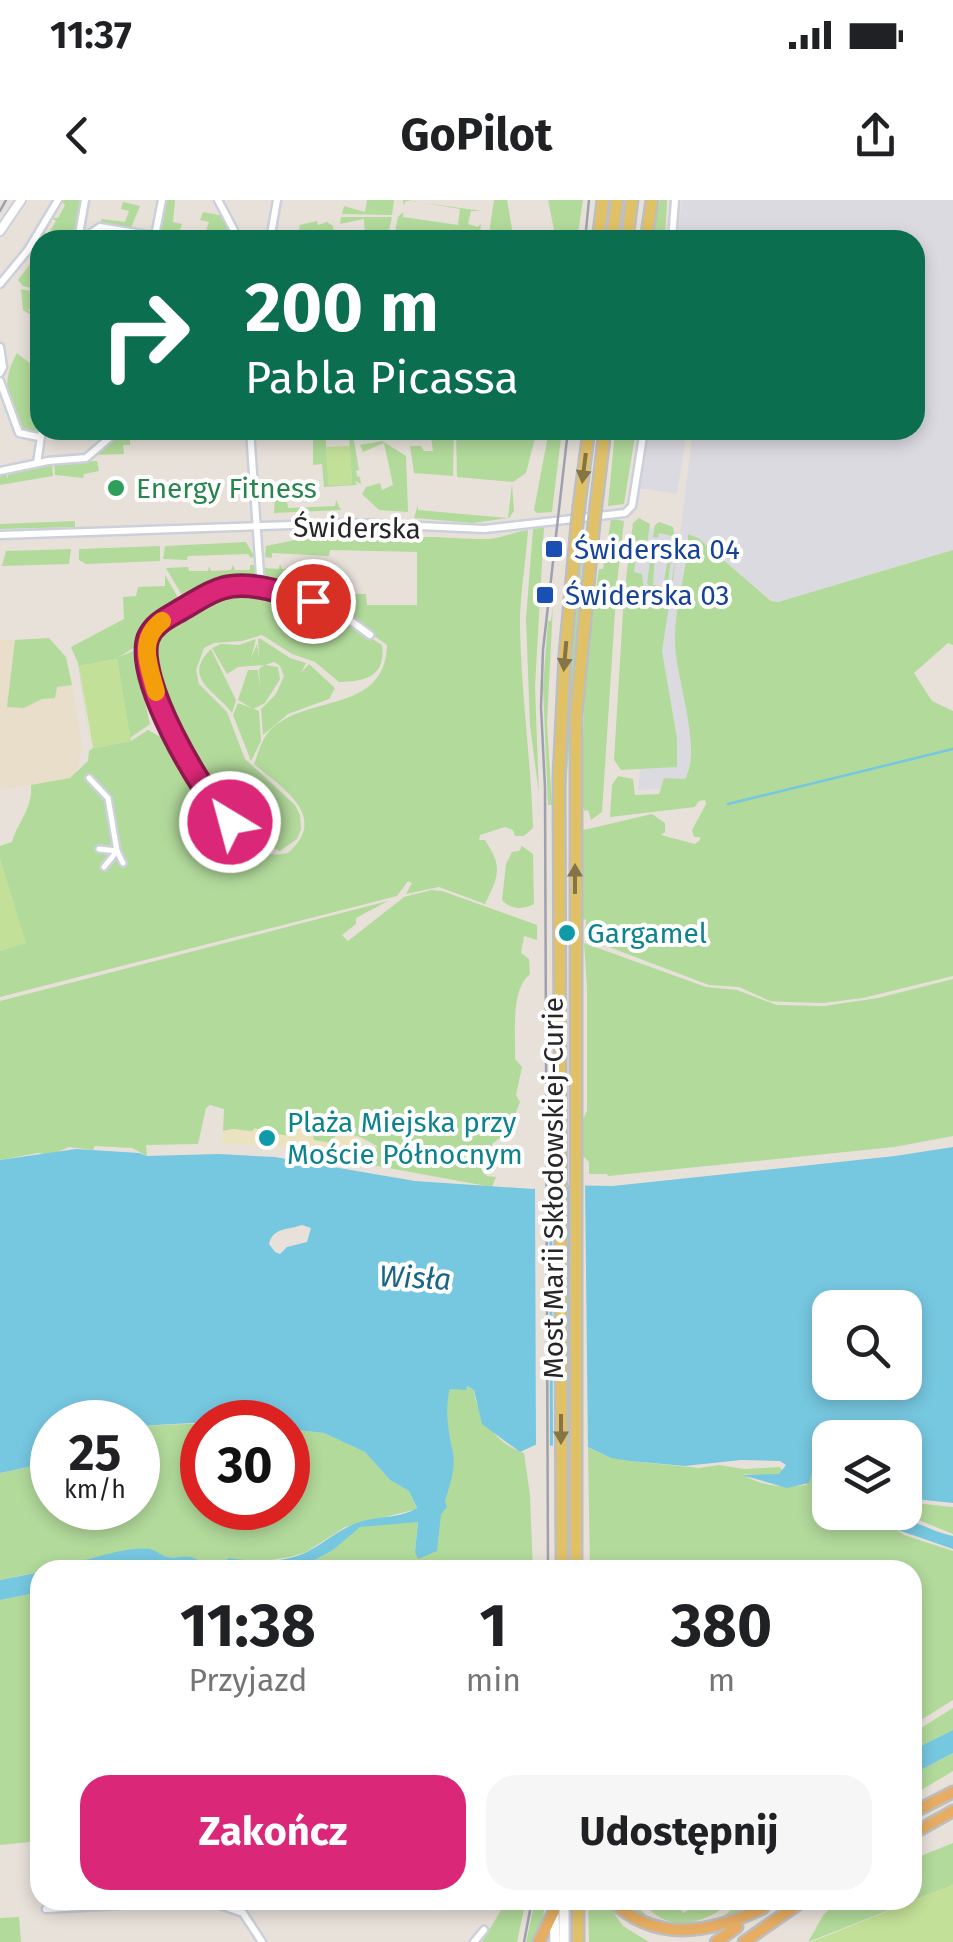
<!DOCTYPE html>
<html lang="pl">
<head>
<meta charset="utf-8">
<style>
	body { margin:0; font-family:"Fira Sans",sans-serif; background:#f6f6f6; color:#202124; height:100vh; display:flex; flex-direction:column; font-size:38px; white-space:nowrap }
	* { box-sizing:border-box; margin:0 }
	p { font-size:32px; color:#757577 }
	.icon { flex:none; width:55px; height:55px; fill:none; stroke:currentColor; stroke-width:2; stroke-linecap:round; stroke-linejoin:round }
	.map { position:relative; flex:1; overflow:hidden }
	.details { position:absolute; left:30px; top:1360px; width:892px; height:350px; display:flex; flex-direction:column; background:#fff; border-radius:30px; box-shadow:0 5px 15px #0003 }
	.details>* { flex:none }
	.top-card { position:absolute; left:30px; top:30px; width:895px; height:210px; border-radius:30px; box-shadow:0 5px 15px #0003; background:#0b6e4f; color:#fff; overflow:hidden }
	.fabs { position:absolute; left:812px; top:1090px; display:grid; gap:20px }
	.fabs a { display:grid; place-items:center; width:110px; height:110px; border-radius:20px; background:#fff; box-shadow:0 5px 15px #0003; font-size:50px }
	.speed { position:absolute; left:30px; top:1200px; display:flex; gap:20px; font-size:50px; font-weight:700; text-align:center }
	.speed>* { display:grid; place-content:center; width:130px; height:130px; border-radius:50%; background:#fff; box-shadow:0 5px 15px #0003; line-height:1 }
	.speed small { font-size:25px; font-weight:400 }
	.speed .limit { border:15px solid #d22; background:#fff; color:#111 }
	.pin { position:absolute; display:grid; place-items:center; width:85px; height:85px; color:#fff; margin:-42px; border:5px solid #fff; border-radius:50%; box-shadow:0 2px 10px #0007 }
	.me { position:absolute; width:110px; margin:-55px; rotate:323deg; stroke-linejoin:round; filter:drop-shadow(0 0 8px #0008) }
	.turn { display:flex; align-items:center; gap:35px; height:210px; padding:0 50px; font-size:45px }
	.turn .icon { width:130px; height:130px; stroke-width:2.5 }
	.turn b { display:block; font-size:70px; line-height:85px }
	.eta { display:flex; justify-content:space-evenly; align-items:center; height:170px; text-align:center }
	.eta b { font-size:60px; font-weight:700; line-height:70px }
	.cta { display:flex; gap:20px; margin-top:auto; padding:20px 50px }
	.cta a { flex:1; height:115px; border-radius:30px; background:#db2777; color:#fff; font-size:40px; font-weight:700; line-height:115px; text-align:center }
	.cta a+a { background:#f6f6f6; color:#202124 }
	.status { display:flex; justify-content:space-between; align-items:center; height:70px; padding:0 50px; background:#fff; direction:ltr }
	.status svg { height:28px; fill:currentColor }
	header { display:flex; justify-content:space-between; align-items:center; height:130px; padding:0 50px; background:#fff; font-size:45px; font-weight:700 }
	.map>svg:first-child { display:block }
</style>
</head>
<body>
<div class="status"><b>11:37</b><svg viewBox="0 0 49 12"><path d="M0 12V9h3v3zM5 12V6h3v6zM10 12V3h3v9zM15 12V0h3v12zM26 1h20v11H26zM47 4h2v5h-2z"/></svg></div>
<header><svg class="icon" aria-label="back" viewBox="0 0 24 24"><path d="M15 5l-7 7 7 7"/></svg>GoPilot<svg class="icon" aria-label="share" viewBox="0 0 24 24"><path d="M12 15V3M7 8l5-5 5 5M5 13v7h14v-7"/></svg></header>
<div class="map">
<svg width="953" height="1742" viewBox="0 0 953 1742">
	<rect width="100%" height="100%" fill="#e8e1da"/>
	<g fill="#dcdae1">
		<path d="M682 0H953V350L778 402 772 401 698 338 689 334 675 438 691 535 690 570 685 579H664L660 589 638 590 640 569 677 567V538L662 451 668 406 626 405 635 328 673 329 675 333 680 334 693 230H915V40H677Z"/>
		<path d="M649 230H687L677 294 640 288Z"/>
	</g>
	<path fill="#e8deca" d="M45 439 67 486 72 485 82 548 77 570 74 578 0 590V440Z"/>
	<g fill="#b2da9b">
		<path d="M61 0H83L76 40H40V43L39 38 43 32 48 34 56 21 52 18H58L65 5Z"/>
		<path d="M165 0H175L173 22 182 24 177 38 161 35 159 31Z"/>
		<path d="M367 0H394L392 15 342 14 344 6 365 12Z"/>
		<path d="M403 0 482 11H471L468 24 478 27 481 24 479 40H393L398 17 403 12V17L458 25 460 9 406 0 404 6Z"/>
		<path d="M494 0H507L514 40H488Z"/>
		<path d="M548 0H583L577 40H556Z"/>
		<path d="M660 0H667L665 40H651Z"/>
		<path d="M123 2 140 6 130 30 102 25 101 19 125 22 129 11 121 9Z"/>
		<path d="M203 12 223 16 236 40H181V30L205 33 209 22 200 20Z"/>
		<path d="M341 17H392L387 40H365L364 19 340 24Z"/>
		<path d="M317 21 318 25 327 22 333 26 335 40H297L300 25Z"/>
		<path d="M40 51 37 82 40 90 23 86 18 80Z"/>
		<path d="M21 89 40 93 39 103 28 110 33 114 40 111V117L36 118 23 110Z"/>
		<path d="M17 153 40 171V229L31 233 21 230C8 196 0 184 17 153Z"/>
		<path d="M277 230H325L329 285 352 284 349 234 353 235 359 270 356 271 357 276 360 277 361 284 355 281 357 285 324 287 322 264 313 265V236L275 238Z"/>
		<path d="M430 230H454L453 276 414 273 410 246H421L424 251H433Z"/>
		<path d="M456 230H537L526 273 513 282 457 277Z"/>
		<path d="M549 230H562L552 312 537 313 534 310Z"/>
		<path d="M615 230H636L624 304 608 306Z"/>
		<path d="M130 235V245H123L124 254 94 255 116 236Z"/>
		<path d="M382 241 406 256 408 312 379 310 362 294 366 287 380 283 382 290 393 285 384 243 363 252 360 245Z"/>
		<path d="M97 261 99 271 84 274 83 278 55 275 54 262Z"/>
		<path d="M52 263 53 276 0 285V274L6 273 8 279V273Z"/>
		<path d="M512 284 514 311 509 318 472 323 414 318 418 305V310L508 318Z"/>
		<path d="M275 292H282V302H287L288 308 335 306 336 300 341 310 274 313Z"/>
		<path d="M639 318 650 324 647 345 637 351 634 372 642 374 644 389 650 395 660 397 670 390 680 334 662 451 677 538V567L621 570 614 560 624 395 633 323Z"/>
		<path d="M611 319 624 321 617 382 602 612 591 620 588 610 584 611 581 595 586 458 599 369H603Z"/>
		<path d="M75 321V327L0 329V324Z"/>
		<path d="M659 322 673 327 674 333 668 384 664 389 656 391 647 384 651 353H655L653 385 663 387 672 336 659 333 658 338 653 337 655 325Z"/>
		<path d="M585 324 565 604 569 482Z"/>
		<path d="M544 327 535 486 539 594 530 526 526 418 533 329Z"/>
		<path d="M528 330C526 362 520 393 520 424 521 493 531 560 533 628L524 636H515L513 630 505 627 480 635 479 640H485C503 668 499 674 485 704L439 687 406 694 412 683 408 681 397 696 0 797V751L25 742 0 659V646L12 642C17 623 33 609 31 585L70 578 88 561 89 551 93 548 131 541 148 530 159 536 167 535C189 573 233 667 288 653 330 616 282 588 254 564 258 554 261 542 267 534 301 492 385 517 387 445L328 403 326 399 323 401 266 387 264 368 279 369 280 364 282 369H302L304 364 305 369H313L314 363H324L325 382 326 363H329L330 385 348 384 349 394H366L367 405H417V352L330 350 329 356 272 353V358L265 357 266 346 309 337 406 339C418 334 469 340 488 339 502 338 514 332 528 330Z"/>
		<path d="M688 334 698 338 771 401 778 402 953 350V445L948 443 914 473 932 501 953 511V776L863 798 823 803 786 802 770 801 739 787 709 785 585 738 586 720 580 717 579 631 652 614 665 623V632L661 635 695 644 700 640V637H694L692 630 706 604 705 600 699 601 695 607 610 617 612 585 618 576 633 579 635 595 659 594 664 578 685 579C703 548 675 477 675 442 674 406 688 370 688 334Z"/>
		<path d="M246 342 254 356 251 358 248 354 188 356 187 360 163 359 165 346Z"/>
		<path d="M160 346V361L86 364 79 360V349Z"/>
		<path d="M71 349 69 364 2 366 6 351Z"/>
		<path d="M233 365 235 370H250V365H255L257 384 221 386 187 404 166 368 188 367 189 371H208L209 366 211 371 231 370Z"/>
		<path d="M165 375 183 406C164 417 148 424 143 448L135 447 119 457 133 451 150 524 130 538 117 459 79 466 90 543 78 463 71 447 124 419 123 397 136 396 138 387 165 386Z"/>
		<path d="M235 389 316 404 382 445C386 477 365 481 339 482L315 462 292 454 262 435 242 441 214 443 204 448 196 470 199 484 227 512 245 559 295 605 300 615 301 629 297 639 280 651C236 638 184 561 168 520 162 506 159 491 156 476 153 467 149 456 150 446 152 423 214 392 235 389Z"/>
		<path d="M553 405 547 523 552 605H548L543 487 548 421H551Z"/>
		<path d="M49 438 66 457 72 485 57 487 55 498 42 499 24 508 7 507 15 440Z"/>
		<path d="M256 439 251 458 257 444 259 459 258 439H261L290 458 306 463 301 473 309 464 335 488 329 499 288 514 263 535 261 509 276 494 284 476 280 466 274 462 265 465 278 467 280 479 265 503 253 509 238 500 248 470H258L260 488 259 469 264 465 238 467 227 474 212 448 221 444 239 445Z"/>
		<path d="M211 449 236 500 232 513C216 491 181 478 211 449Z"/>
		<path d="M139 451 145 453 167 530 159 532 152 520 137 455Z"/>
		<path d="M238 503 259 511 261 541 251 561 233 515Z"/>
		<path d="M522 646 533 654 534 704C522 710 511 710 502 700L506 664 512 652 519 651Z"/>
		<path d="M431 690 442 691 537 725V740L524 736 521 753 529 759 530 774C510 790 516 835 515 859L522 867 516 895 520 902 514 917 504 925 505 934 492 944 489 956 479 966 487 976 496 977 492 987 372 965 377 946 358 936 330 943 313 940 310 921 295 928 291 936 234 929 223 931 224 909 210 905 206 908 198 944 146 945 147 956 132 948 95 946 93 950 69 947 50 955 38 953 0 960V801L388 701 356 718V724L342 735 348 741 404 697Z"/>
		<path d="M584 743 706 787 737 790 777 805 824 806 878 798 953 779V936L894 947 608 976 607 974H589V962L582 955V921L587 911V788Z"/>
		<path d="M466 1186 474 1190C476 1216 499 1246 524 1253L530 1295 533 1370H282L302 1367 333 1350 360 1326 418 1321 415 1352 441 1313 445 1301 447 1201 450 1189Z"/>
		<path d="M202 1222V1308H288V1229L324 1233 365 1252 390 1280 409 1291 417 1309 345 1327 306 1352 290 1357 251 1363 234 1359 203 1365C189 1355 184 1358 168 1357 157 1356 154 1350 142 1350L0 1380V1273L28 1267 52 1256V1308H138V1226L235 1222Z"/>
		<path d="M588 1247 606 1256 630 1261 699 1268 719 1265 744 1269 780 1267 783 1272 774 1276 743 1274C761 1287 786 1288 806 1285 814 1276 809 1264 819 1255L824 1257 818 1261 821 1266 812 1292 830 1259V1312L874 1313 904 1335 953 1351V1500L913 1525 912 1370H590Z"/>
		<path d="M905 1302 953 1307V1334L901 1313 905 1312Z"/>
		<path d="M40 1392V1641L0 1645V1400Z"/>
		<path d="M953 1508V1530L913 1550V1533Z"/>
		<path d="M953 1553V1571L913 1595V1574Z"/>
		<path d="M953 1643V1685L808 1742 824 1714 841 1700H912L913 1659Z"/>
		<path d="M507 1700H526L517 1742H482Z"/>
		<path d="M535 1700H546L541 1728 533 1742H526Z"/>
		<path d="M588 1700H605L623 1726 649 1742H589Z"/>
		<path d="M618 1700H633C653 1731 689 1736 720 1718 733 1710 740 1700 756 1700 725 1722 685 1742 646 1728 635 1722 626 1709 618 1700Z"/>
		<path d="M641 1700H684L677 1705 683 1713 708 1700H735C704 1724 668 1737 641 1700Z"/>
		<path d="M19 1717 21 1742H0V1718Z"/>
	</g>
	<path fill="#ebe3bf" d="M305 918 310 921 314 940 330 943 337 934H351L364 940 356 959 276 946 221 944 223 931 234 929 250 933 255 928 270 934 291 936Z"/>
	<g fill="#c3e098">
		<path d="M350 246 352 284 328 285 326 247Z"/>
		<path d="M117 459 131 541 93 548 79 466Z"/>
		<path d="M0 659 26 743 0 751Z"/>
		<path d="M953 1685V1742H811Z"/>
	</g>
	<g fill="#76c7e0" fill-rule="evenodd">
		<path d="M953 947V1303L905 1298V1238H830V1259L817 1256 809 1283 787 1288 742 1275 779 1274 786 1265 780 1261 741 1260 685 1266 630 1261 611 1258 588 1247 535 1245 520 1252 482 1224 474 1190 467 1186 466 1190 450 1189C444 1210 449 1234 453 1253 456 1268 449 1288 445 1301L447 1307 441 1314 437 1351 418 1359 415 1352 418 1322 360 1327 333 1350 302 1367 282 1370H53C76 1364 132 1343 153 1350 158 1352 162 1356 167 1357 182 1359 192 1352 203 1365L222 1363 229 1358C253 1362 282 1364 307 1352 326 1342 341 1327 363 1321 381 1316 401 1318 417 1308L409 1291 390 1280 365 1252 324 1233 288 1229V1222H210L138 1226V1222H52V1256L28 1267 0 1273V960L76 949 139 953 147 956 219 954 275 957 415 981 533 989 546 985 613 986 895 956ZM302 1025 311 1028 307 1042 287 1047 280 1054 275 1052 269 1044C273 1027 289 1030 302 1025ZM830 1108H905V1182H830Z"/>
		<path d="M877 1313C902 1312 927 1331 953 1336V1349L901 1331Z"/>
		<path d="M40 1372V1392L0 1400V1380Z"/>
		<path d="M953 1530V1553L913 1574V1550Z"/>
	</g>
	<g fill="#e8e1da">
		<path d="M585 979 588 1252 570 1251 569 980Z"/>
		<path d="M549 980 550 1251 536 1250 535 983Z"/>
		<path d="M552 980H567L568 1251H553Z"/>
	</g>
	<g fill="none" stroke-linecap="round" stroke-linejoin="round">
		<path stroke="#76c7e0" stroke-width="2.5" d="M728 604 953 549"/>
		<g stroke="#ccd0db" stroke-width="10">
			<g id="pedestrian">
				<path d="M89 578 108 598 117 651 123 663"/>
				<path d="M99 649 117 651"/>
				<path d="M104 667 117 651"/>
			</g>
		</g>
		<g stroke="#ccd0db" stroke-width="11">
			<g id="minor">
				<path d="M218 0 238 38"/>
				<path d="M155 36 176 40"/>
				<path d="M78 40 85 0"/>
				<path d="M81 40 100 27 155 36 162 0"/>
				<path d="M270 40 277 0"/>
				<path d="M672 40 675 0"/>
				<path d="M0 84 28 50 58 0"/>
				<path d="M0 147 3 167 0 173"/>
				<path d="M0 181 19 233 39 237"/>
				<path d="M250 230 261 389"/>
				<path d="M37 263 42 230"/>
				<path d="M0 271 48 261 86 258 114 234 160 232"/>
				<path d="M0 335 353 323 485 329 625 313 632 306 644 230"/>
				<path d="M265 647 223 614 165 523 146 449 151 432 164 420 210 393 234 386 313 401 339 412 370 435"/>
				<path d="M46 1709 206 1700 243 1713 262 1742"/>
				<path d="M474 1742 484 1730"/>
			</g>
		</g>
		<g stroke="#ccd0db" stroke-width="12">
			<path id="tertiary" d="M0 31 21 0"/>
		</g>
		<g stroke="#ccd0db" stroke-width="14">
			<g id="secondary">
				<path d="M554 1714 555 1742"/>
				<path d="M564 1742V1700"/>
			</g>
		</g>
		<g stroke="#bebebe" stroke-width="15">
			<g id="primary">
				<path d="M598 40 603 0"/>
				<path d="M612 40 617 0"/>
				<path d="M627 40 632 0"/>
				<path d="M646 40 652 0"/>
				<path d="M596 305 605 230"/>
				<path d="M579 306 589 230"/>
				<path d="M562 1370 559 576 565 454 577 324"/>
				<path d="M576 1370V516L594 323"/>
				<path d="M578 1700V1742"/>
			</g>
		</g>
		<g stroke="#bebebe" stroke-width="15">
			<g id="trunk">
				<path d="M912 1613 953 1592"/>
				<path d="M912 1634 953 1611"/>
				<path d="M611 1700C653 1742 708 1735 763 1708"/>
				<path d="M539 1742 554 1711"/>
				<path d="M716 1742 737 1727"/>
				<path d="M744 1742 804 1700"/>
			</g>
		</g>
		<use href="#pedestrian" stroke="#fff" stroke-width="5"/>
		<use href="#minor" stroke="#fff" stroke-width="6"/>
		<use href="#tertiary" stroke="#fff" stroke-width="8"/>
		<use href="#secondary" stroke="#fff" stroke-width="9"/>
		<use href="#primary" stroke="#e1c166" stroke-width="10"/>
		<use href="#trunk" stroke="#e6ad63" stroke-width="10"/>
		<g stroke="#9da0af" stroke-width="2.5">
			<path d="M0 11 6 0"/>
			<path d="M585 40 589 0"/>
			<path d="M548 1370 545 588 541 507 543 450 568 230"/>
			<path d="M524 1742 532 1700"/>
		</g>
		<g stroke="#bebebe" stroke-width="15" stroke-linecap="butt">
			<g id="primary-bridge">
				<path d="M594 323 596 305"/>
				<path d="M577 324 579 306"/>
			</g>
		</g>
		<use href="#primary-bridge" stroke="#e1c166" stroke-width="10"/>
	</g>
	<defs><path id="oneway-solid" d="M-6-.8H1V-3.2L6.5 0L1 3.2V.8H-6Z" transform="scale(2.5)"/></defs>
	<g fill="#847446">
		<use href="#oneway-solid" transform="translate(584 268) rotate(97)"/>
		<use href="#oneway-solid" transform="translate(565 456) rotate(95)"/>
		<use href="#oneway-solid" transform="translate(575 679) rotate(-90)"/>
		<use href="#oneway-solid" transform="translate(561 1229) rotate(90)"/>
	</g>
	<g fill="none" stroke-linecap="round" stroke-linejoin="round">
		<g stroke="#8e194d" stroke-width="25">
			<path id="route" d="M230 622C201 593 134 478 148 438 154 423 169 417 182 409 195 402 208 392 223 388 250 380 286 394 313 401"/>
		</g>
		<use href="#route" stroke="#db2777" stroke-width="18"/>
		<path stroke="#f59e0b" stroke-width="18" d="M156 492C149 466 137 440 162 421"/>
	</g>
	<circle fill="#2e9e5b" stroke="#fff" stroke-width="4" cx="116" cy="288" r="10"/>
	<g fill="#1a4fb4" stroke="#fff" stroke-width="4">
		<rect x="544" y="339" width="20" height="20" rx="5"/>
		<rect x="535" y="385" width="20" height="20" rx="5"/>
	</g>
	<g fill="#0f9aa8" stroke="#fff" stroke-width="4">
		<circle cx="567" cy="733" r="10"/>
		<circle cx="267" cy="938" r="10"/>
	</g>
	<g text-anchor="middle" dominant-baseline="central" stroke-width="8" stroke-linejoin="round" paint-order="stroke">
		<g font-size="28" fill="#27864d" stroke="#fff" text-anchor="start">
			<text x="136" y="288">Energy Fitness</text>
		</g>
		<g font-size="28" fill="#272727" stroke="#fff">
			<text transform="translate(357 328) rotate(1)">Świderska</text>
			<text transform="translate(553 988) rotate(-90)">Most Marii Skłodowskiej-Curie</text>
		</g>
		<g font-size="28" fill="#164399" stroke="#fff" text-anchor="start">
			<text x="574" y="349">Świderska 04</text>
			<text x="565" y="395">Świderska 03</text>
		</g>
		<g font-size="28" fill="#0d838f" stroke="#fff" text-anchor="start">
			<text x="587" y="733">Gargamel</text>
			<text x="287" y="922">Plaża Miejska przy<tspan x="287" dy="32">Moście Północnym</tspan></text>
		</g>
		<g font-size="30" font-style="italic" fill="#1a6587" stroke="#fff">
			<text transform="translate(415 1078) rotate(3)">Wisła</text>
		</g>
	</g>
</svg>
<div class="fabs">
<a><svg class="icon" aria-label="search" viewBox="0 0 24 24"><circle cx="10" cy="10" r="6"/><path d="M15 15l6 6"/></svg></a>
<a><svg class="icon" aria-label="layers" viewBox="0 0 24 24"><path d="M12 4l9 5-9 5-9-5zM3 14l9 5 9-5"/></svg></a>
</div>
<div class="speed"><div>25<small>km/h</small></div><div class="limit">30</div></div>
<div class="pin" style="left:313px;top:401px;background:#d93025"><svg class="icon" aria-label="arrive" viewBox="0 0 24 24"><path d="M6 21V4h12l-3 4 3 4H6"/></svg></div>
<svg class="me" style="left:230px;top:622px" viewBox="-20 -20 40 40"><circle r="17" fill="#db2777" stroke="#fff" stroke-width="3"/><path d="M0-11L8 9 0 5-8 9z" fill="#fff"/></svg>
<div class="top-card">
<div class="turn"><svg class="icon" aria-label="right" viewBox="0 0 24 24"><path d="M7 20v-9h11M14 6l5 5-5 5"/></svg><div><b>200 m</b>Pabla Picassa</div></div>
</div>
<section class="details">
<div class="eta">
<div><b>11:38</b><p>Przyjazd</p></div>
<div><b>1</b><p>min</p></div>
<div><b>380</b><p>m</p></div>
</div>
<div class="cta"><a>Zakończ</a><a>Udostępnij</a></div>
</section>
</div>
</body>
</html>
